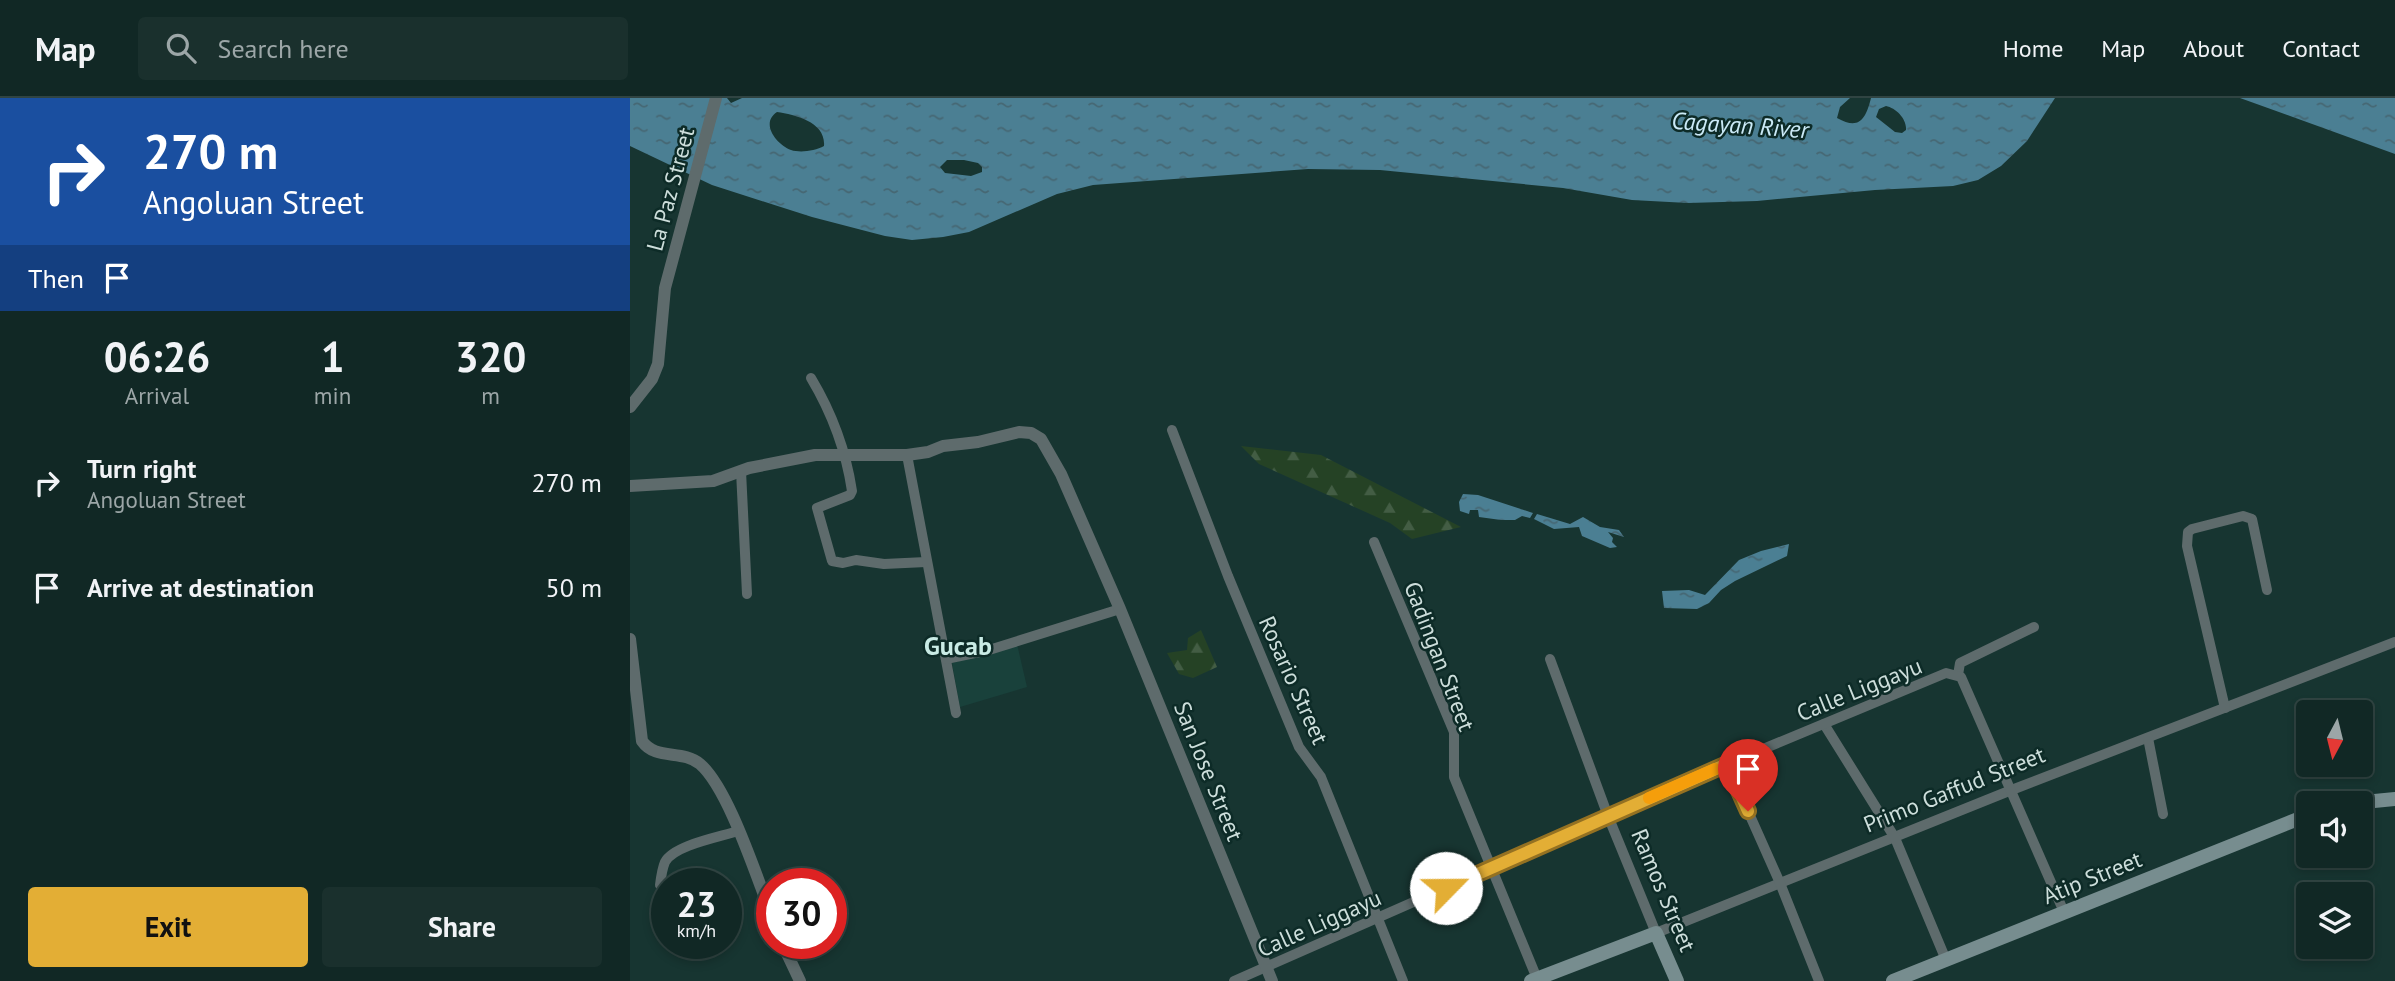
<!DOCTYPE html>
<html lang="en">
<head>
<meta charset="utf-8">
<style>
	body { margin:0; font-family:"PT Sans",sans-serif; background:#1a302d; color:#f1f3f6; height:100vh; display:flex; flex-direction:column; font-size:26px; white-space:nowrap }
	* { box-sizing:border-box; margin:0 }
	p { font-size:23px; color:#9ca6a7 }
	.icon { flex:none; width:38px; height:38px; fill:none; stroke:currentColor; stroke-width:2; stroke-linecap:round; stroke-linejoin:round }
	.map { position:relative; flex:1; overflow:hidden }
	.details { display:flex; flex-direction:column; background:#112825; width:630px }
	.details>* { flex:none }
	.top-card { background:#1a4fa0; color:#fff; overflow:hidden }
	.needle { width:46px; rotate:187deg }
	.controls { position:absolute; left:1666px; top:602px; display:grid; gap:14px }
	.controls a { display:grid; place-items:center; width:77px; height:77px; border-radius:7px; background:#112825; box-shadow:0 4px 10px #0003,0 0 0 2px #304442; font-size:35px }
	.speed { position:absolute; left:21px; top:770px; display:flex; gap:14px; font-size:35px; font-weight:700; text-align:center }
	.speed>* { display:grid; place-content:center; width:91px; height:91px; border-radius:50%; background:#112825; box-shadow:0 4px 10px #0003,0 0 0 2px #304442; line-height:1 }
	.speed small { font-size:18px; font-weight:400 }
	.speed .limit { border:10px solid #d22; background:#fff; color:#111 }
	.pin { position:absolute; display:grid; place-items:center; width:60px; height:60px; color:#fff; margin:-72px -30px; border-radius:50% 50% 50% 0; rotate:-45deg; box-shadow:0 0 7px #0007 }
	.pin .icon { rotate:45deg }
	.me { position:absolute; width:77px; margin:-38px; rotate:67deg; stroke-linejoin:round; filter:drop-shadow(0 0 5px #0008) }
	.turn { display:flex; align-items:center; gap:24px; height:147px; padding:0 28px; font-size:32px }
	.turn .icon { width:91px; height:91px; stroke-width:2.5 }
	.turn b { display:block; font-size:49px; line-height:60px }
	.then { display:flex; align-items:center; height:66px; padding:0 28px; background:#0003; gap:14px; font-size:26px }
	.eta { display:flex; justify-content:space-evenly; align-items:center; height:119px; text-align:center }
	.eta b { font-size:42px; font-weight:700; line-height:49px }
	.primary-button { display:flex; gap:14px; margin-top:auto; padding:14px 28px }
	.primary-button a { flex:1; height:80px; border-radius:7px; background:#e3ae35; color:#111; font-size:28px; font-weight:700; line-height:80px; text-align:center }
	.primary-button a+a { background:#1a302d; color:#f1f3f6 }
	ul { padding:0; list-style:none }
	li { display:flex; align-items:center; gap:21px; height:105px; padding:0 28px }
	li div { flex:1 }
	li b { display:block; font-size:26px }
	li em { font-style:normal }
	header { display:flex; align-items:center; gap:42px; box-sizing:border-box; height:98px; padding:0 35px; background:#112825; border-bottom:2px solid #304442 }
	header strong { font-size:33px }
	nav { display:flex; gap:38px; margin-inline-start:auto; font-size:24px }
	.search { width:490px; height:63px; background:#1a302d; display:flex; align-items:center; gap:18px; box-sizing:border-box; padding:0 24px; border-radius:7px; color:#9ca6a7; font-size:26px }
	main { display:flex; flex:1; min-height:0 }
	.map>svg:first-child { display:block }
</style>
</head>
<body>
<header>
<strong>Map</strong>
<div class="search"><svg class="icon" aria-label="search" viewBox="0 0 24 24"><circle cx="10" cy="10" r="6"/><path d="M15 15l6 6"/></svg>Search here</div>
<nav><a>Home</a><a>Map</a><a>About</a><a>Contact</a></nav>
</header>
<main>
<section class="details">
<div class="top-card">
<div class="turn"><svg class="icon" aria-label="right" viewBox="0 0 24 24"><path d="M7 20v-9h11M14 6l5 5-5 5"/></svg><div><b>270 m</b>Angoluan Street</div></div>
<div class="then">Then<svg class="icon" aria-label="arrive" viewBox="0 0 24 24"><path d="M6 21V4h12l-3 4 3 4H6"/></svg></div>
</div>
<div class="eta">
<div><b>06:26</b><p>Arrival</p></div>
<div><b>1</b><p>min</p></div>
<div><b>320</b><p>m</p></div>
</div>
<ul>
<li><svg class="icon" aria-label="right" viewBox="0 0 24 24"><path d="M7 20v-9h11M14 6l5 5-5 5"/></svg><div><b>Turn right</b><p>Angoluan Street</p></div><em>270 m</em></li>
<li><svg class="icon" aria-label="arrive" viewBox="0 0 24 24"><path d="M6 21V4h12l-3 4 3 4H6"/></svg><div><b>Arrive at destination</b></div><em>50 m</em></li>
</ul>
<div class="primary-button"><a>Exit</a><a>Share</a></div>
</section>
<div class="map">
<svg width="1765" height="883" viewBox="0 0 1765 883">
	<defs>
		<pattern id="forest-firs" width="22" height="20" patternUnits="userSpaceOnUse" patternTransform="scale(1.75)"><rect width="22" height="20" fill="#254225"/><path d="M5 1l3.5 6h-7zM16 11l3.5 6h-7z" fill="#435d44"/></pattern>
		<pattern id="water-ripples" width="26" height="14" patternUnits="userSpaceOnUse" patternTransform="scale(1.75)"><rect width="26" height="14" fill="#4b7f93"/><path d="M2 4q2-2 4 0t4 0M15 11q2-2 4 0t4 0" fill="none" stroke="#466773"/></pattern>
	</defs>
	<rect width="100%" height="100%" fill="#173531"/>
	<path fill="#19413b" d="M387 546 397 589 330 609 322 565Z"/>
	<g fill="url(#forest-firs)">
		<path d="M611 348 691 357 831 429 782 441 760 425 629 366Z"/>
		<path d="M571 532 587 569 563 580 549 576 537 555 557 552 558 540Z"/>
	</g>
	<g fill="url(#water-ripples)" fill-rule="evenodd">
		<path d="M0 0H97L101 5 112 0H1220L1210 9 1207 20C1230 33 1236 20 1241 0H1425L1397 43 1371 68 1348 82 1323 88 1245 92 1127 103 1058 105 1002 102 933 90 750 72 678 71 463 87 427 96 339 134 313 139 282 142 255 138 182 119 82 87 0 48ZM1256 8C1266 10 1277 21 1276 32L1272 35 1265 34 1246 19 1249 11ZM147 14C166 17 196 24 194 48 185 53 170 55 161 52 146 46 130 25 147 14ZM317 62H334L348 65 352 69V74L341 78 315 75 310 69Z"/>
		<path d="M1610 0H1765V56Z"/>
		<path d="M833 396 848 397 903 415 900 420 892 418 885 422H871L849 419 848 412H840L839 416 830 413 829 404Z"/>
		<path d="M907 416 940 426 953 419 970 429 989 432 994 439 978 434 983 440 982 444 987 449 980 450 952 438 949 429 924 431 904 421Z"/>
		<path d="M1159 446 1157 458 1105 483 1091 492 1079 505 1067 511 1034 510 1032 493 1059 492 1075 497 1109 462 1131 453Z"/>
	</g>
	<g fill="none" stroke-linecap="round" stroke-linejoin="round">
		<g stroke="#5e6b6c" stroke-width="10">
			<path d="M181 280C202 315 216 353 222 393L220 397 187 410 202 463 213 465 226 462 254 466 296 464"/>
			<path d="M542 332 598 478 669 649 691 679 773 883"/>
			<path d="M277 357 326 615"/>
			<path d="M111 373 117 496"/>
			<path d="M744 444 824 634V679L908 883"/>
			<path d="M316 561 359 552 490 511"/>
			<path d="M920 561 978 718 1026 835 1379 693 1765 544"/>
			<path d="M1328 577 1330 565 1404 529"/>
			<path d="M1595 610 1557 448 1558 434 1562 431 1613 418 1622 421 1637 492"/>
			<path d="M1194 626 1265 740 1316 862"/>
			<path d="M1518 640 1533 716"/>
			<path d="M1097 666 1150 785 1189 883"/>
			<path d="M30 787C31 779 32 771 35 764 44 747 90 739 108 733"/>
			<path d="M604 883 1097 666 1316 575 1331 579 1434 814"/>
		</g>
		<g stroke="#5e6b6c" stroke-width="12">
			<path d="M0 309 22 281 28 266 35 190 86 0"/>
			<path d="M0 388 83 383 119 370 185 357H277L298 354 313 348 348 344 389 334 401 335 411 341 431 376 490 511 642 883"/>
			<path d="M0 541 12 643C26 663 52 651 70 666 99 691 127 781 142 818"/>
			<path d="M152 845 170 883"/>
		</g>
		<g stroke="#778d8f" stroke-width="14">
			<path d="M1724 705 1765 701"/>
			<path d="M901 883 1026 835 1047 883"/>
			<path d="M1263 883 1678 717"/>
		</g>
	</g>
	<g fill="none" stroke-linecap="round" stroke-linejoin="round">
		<g stroke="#947122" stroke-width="18">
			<path id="route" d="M816 790 1097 666 1118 713"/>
		</g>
		<use href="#route" stroke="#e3ae35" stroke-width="12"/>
		<path stroke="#f59e0b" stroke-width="12" d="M1019 700 1085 671"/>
	</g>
	<g text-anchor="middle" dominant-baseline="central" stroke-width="5" stroke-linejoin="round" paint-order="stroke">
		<g font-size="23" fill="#cddedb" stroke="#0d2b27">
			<text transform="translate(40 91) rotate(-75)">La Paz Street</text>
			<text transform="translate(810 558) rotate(69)">Gadingan Street</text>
			<text transform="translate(664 582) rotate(66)">Rosario Street</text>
			<text transform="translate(1229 591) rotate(-22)">Calle Liggayu</text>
			<text transform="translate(579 673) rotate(68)">San Jose Street</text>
			<text transform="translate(1324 691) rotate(-22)">Primo Gaffud Street</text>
			<text transform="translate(1462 779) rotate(-22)">Atip Street</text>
			<text transform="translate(1034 792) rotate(67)">Ramos Street</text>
			<text transform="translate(689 825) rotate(-24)">Calle Liggayu</text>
		</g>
		<g font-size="24" font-style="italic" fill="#cbeaf7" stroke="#0d2b27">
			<text transform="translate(1110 27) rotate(4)">Cagayan River</text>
		</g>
		<g font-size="26" font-weight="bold" fill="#c9ebe5" stroke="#0d2b27">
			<text x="328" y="547">Gucab</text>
		</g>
	</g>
</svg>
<div class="controls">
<a><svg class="needle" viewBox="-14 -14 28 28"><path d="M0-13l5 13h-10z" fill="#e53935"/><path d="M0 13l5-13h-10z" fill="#9ca6a7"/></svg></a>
<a><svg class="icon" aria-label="sound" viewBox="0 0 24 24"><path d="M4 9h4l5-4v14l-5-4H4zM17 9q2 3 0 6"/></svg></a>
<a><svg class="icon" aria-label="layers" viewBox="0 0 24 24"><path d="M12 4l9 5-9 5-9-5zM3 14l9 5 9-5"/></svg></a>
</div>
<div class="speed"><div>23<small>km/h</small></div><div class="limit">30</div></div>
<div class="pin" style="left:1118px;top:713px;background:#d93025"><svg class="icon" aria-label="arrive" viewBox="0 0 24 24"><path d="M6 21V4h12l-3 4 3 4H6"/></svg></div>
<svg class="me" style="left:816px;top:790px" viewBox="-20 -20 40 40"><circle r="19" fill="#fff"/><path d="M0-13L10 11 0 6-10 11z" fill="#e3ae35"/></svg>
</div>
</main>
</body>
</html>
